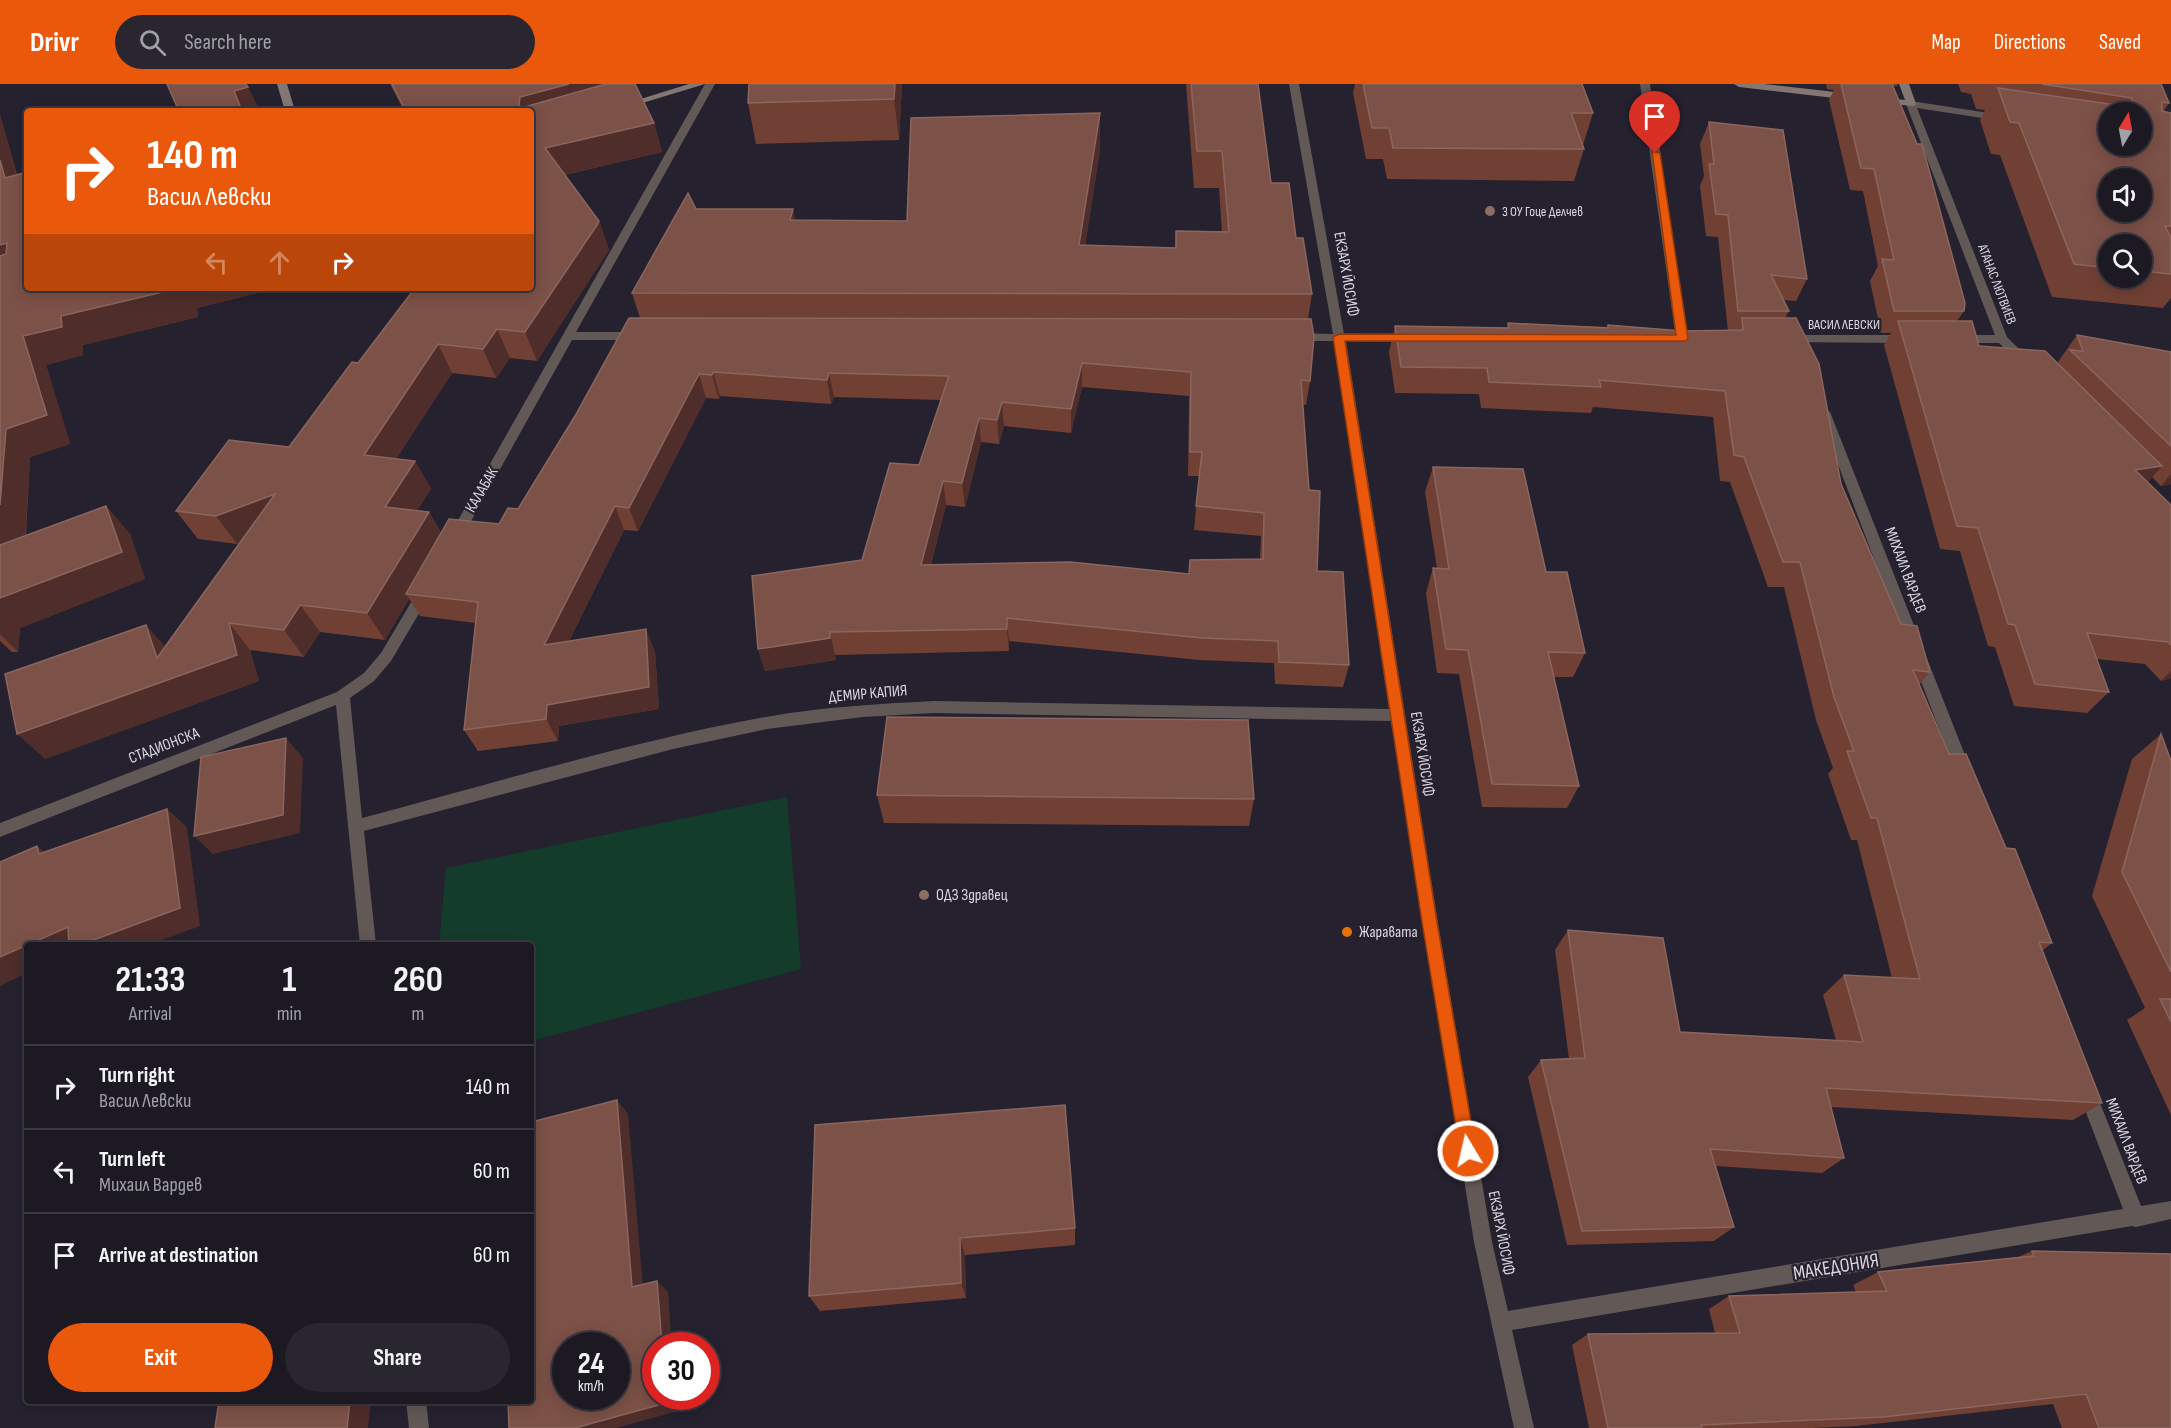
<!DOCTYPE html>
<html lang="en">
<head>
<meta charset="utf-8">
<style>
	body { margin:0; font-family:"Sofia Sans Condensed",sans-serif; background:#292630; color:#f1f3f6; height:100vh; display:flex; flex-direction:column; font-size:22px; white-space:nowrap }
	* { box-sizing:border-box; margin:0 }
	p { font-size:20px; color:#a0a0a6 }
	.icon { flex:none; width:33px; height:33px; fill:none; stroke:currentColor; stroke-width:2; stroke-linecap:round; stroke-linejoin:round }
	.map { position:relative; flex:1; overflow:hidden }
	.panel { position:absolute; left:24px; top:858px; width:510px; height:462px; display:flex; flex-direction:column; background:#1c1923; border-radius:6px; box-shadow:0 3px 15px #0003,0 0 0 2px #3a3841 }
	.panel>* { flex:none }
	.hud { position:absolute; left:24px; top:24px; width:510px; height:183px; border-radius:6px; box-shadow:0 3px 15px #0003,0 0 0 2px #3a3841; background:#ea580c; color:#fff; overflow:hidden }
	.needle { width:39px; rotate:10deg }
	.buttons { position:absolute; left:2098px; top:18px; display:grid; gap:12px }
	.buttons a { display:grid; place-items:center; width:54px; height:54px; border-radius:50%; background:#1c1923; box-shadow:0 3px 15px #0003,0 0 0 2px #3a3841; font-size:30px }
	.speed { position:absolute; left:552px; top:1248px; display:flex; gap:12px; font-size:30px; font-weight:700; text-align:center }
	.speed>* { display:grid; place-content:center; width:78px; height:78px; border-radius:50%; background:#1c1923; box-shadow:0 3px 15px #0003,0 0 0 2px #3a3841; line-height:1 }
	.speed small { font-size:15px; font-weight:400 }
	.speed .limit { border:9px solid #d22; background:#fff; color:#111 }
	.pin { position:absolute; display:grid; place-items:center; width:51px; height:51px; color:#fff; margin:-62px -26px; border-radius:50% 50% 50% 0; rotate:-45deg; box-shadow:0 0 6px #0007 }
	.pin .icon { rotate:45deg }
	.me { position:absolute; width:66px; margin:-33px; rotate:351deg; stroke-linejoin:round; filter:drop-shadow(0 0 4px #0008) }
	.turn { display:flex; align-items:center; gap:21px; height:126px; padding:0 24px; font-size:27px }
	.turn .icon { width:78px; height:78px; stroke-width:2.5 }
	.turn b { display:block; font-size:42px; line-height:51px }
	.lanes { display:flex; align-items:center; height:57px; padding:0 24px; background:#0003; justify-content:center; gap:30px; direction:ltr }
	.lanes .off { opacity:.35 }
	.eta { display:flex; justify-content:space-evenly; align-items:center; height:102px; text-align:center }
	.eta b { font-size:36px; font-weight:700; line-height:42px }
	.action { display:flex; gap:12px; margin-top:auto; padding:12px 24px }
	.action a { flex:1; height:69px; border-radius:36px; background:#ea580c; color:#fff; font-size:24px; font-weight:700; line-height:69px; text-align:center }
	.action a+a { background:#292630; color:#f1f3f6 }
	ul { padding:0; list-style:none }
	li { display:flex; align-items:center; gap:18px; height:84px; padding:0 24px; border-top:2px solid #3a3841 }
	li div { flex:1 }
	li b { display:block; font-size:22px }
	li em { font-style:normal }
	header { display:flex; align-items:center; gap:36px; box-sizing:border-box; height:84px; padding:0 30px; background:#ea580c; color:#fff }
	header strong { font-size:28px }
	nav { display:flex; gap:33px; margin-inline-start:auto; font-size:21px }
	.search { width:420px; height:54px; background:#292630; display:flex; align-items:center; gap:15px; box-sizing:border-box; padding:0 21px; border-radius:33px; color:#a0a0a6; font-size:22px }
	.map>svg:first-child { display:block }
</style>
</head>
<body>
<header>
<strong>Drivr</strong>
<div class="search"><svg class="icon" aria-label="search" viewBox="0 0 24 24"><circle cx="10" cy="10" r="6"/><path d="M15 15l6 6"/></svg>Search here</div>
<nav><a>Map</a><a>Directions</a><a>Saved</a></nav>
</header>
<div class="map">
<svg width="2171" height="1344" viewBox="0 0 2171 1344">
	<rect width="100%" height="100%" fill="#25212f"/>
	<path fill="#133c2b" d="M787 713 801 885 531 957V861H439L446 784Z"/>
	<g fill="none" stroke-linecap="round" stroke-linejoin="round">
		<g fill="#625957" fill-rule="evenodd">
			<path d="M705 0H715L576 248H640L646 252 640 256H572L460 457H450L448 454Z"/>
			<path d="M1289 0H1299L1344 250H1411L1417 254 1411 258 1346 257 1438 839 1492 1158 1508 1227 2123 1125 2077 1005 2080 999 2086 997 2092 999 2141 1122 2171 1117V1135L2136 1143 2132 1142 1512 1246 1534 1344H1514L1474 1158 1391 637 934 629 863 633 767 645 673 665 364 747 376 861H360L336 621 0 753V739L337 608 364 589 381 569 419 505 424 504 431 509 391 577 374 597 350 614 362 734C495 699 632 657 766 633 821 623 878 620 934 617L1389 625 1334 257H1294L1288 253 1294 249 1333 250Z"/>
			<path d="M1640 0H1650L1688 254 1682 258 1676 254Z"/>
			<path d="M1911 17 2002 31 2007 34 2002 37 1917 24 2007 253 2030 276V282H2022L1999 259H1957L1951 255 1957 251H1995L1906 20Z"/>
			<path d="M1786 251H1906L1912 255 1906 259 1782 258V252Z"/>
			<path d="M1824 324 1830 328 1972 689 1969 693 1964 695 1959 693 1956 689 1818 328Z"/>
			<path d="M406 1317H426L429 1344H409Z"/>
		</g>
		<g fill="#847773" fill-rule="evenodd">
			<path d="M277 0H287L295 27H285Z"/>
			<path d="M689 0H705L626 24 618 22Z"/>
			<path d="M1734 0H1764L1852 10 1857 13 1852 16 1739 3Z"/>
			<path d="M1899 0H1909L1916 20 1914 22 1879 19V15L1882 14 1905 16Z"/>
		</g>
	</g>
	<g fill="#714034" fill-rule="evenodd">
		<path d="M390 0H635L654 39 662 68 565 91 599 137 609 166 606 170 537 277 510 274 496 294 452 289 396 375 415 377 431 405 417 426 429 428 441 449 499 440 518 425 640 234 632 209 696 125H793L795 136 907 137 1100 29V66L1085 162 1175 164 1176 147 1222 148 1219 104H1194L1186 0H1258L1271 99 1296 154 1312 210 1308 235 1310 297 1306 321 1303 320 1309 406 1317 487 1349 581 1343 603 1275 600 1274 579 1200 576 1009 557V567L835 571 836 576 765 587 758 565 862 476 919 381 941 316 834 313 831 320 720 312 719 315 706 314 638 447 624 446 569 557 655 567 659 625 559 642 558 657 478 667 464 646 475 539 420 532 409 515 385 556 320 548 304 573 250 566 259 597 45 675 165 563 240 459 237 460 198 455 176 427 289 363 358 279 531 204V27H404ZM1082 303 1189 312 1188 392H1199L1194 446 1261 452 1260 475 1189 490 931 481 946 421 965 423 981 358 999 360 1004 342 1071 349Z"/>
		<path d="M749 0H902L899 56 756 60 748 19Z"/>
		<path d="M1355 0H1582L1593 29 1583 61 1584 65 1574 97 1387 95 1383 75H1366L1353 9Z"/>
		<path d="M1826 0H1898L1897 2H1893L1964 227 1957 237 1979 262 2059 281 2058 278 2077 251 2171 268V400L2161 402 2152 393 2148 398 2171 421V594L2161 597 2145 580 2097 575 2109 608 2087 629 2014 622 1995 563 1988 562 1960 467 1940 465 1884 261 1891 249H1881L1870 197 1878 182 1863 107 1850 106 1829 16 1834 6 1827 5Z"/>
		<path d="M1958 0H2161L2169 19 2163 28 2171 29V214L2163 224 2052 213 2000 71 1991 70 1980 36 1985 26 1976 25 1971 10 1961 8ZM2109 160H2142V194H2109Z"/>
		<path d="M0 31 17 91 27 204H277L197 224 198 233 83 261V271L46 281 70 360 30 373 26 451 106 422 130 450 145 495 20 544 18 568H12L0 557Z"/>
		<path d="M1709 38 1807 195 1796 217 1783 216 1789 227 1785 234 1841 400 1901 540 1930 588 1919 601 1949 670 2006 764 2052 859 2042 867 2102 1019 2073 1036 1831 1023 1844 1074 1822 1089 1716 1082 1734 1143 1714 1157 1567 1161 1528 993 1541 976 1569 975 1555 866 1568 846 1680 948 1836 956 1823 911 1844 891 1892 894 1857 756H1851L1828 690 1833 684 1816 636 1784 503H1768L1730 398 1720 397 1713 333 1593 323 1591 329 1481 324 1479 310 1395 309 1389 268 1395 242 1507 244 1508 239 1607 243 1608 241 1682 247H1728L1718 153 1706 152 1700 102 1704 92 1700 60Z"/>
		<path d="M1433 383 1546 488 1585 569 1573 593H1554L1579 702 1567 724 1482 723 1459 590 1437 589 1426 509 1433 484H1437L1425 408Z"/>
		<path d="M2161 650 2171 677V1031L2127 936 2145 924 2092 812 2132 675Z"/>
		<path d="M877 711 1254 715 1249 742 884 739Z"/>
		<path d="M815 1041 1075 1144V1161L965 1171 966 1214 820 1227 809 1212Z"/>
		<path d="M2032 1167 2171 1344H2062L2053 1320 1856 1342 1811 1344H1589L1572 1261 1588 1250 1715 1249 1709 1225 1729 1212 1856 1208 1853 1201 1878 1188 2018 1173Z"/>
	</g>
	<g fill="#4e2d2a">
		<path d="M569 0H633L521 27 519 21 520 13Z"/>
		<path d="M895 0H902L899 56 894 15Z"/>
		<path d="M248 3 258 23 242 27 234 7Z"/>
		<path d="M1100 29V66L1079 199V161Z"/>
		<path d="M0 31 25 123 5 94 0 76Z"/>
		<path d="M654 39 662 68 555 93 545 64Z"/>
		<path d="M793 125 800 163 790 136Z"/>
		<path d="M599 137 609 166 537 277 525 248Z"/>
		<path d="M7 159 27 186 0 195V161Z"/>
		<path d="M180 204H277L197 224 198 233 83 261V271L46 281 70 360 30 373 23 490 0 465V421L6 345 23 252 61 232Z"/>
		<path d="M497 245 510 274 496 294 483 265Z"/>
		<path d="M438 260 452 289 380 399 364 371Z"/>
		<path d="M1082 279V303L1071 349V325Z"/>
		<path d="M713 288 720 312 719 315 712 291Z"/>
		<path d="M829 289 834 313 831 320 827 296Z"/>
		<path d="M699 290 706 314 638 447 629 424Z"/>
		<path d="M1002 318 1004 342 999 360 997 336Z"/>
		<path d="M979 334 981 358 965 423 962 399Z"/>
		<path d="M415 377 431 405 402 451 385 423Z"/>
		<path d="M2162 382 2142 405 2135 386Z"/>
		<path d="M2171 390V400L2161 402Z"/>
		<path d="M943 397 946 421 925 504 921 481Z"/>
		<path d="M275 410 294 438 237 460 216 432Z"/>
		<path d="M106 422 130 450 145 495 20 544 18 568 0 550V514Z"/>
		<path d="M615 422 624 446 556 584 544 561Z"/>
		<path d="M429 428 444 456 406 510 409 515 385 556 367 529Z"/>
		<path d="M300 521 320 548 304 573 284 546Z"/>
		<path d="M1007 534 1009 557V567L1007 545Z"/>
		<path d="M229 539 250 566 259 597 45 675 17 650 157 574 146 541 170 568Z"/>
		<path d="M646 545 655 567 659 625 559 642 558 657 546 635 547 621Z"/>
		<path d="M830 548 836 576 765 587 758 565Z"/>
		<path d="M2171 587V594L2161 597Z"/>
		<path d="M286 654 303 674 300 749 213 770 194 752Z"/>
		<path d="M167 725 187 743 200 842 149 861H28Z"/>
		<path d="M37 762 60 781 39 770Z"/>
		<path d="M27 861V889L0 902V873Z"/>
		<path d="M617 1016 628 1030 644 1214 632 1203Z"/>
		<path d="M960 1154 965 1171 966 1214 961 1199Z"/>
		<path d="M657 1197 668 1208 672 1262H662Z"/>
		<path d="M665 1312H676L678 1327 616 1344H575Z"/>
		<path d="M350 1317H371L368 1344H347Z"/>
	</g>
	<g fill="#7c5147" stroke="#8b665f" stroke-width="1.5" fill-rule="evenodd">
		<path d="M167 0H246L248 3 234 7 242 27H179Z"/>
		<path d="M392 0H569L520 13 519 21 521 24 606 0H635L654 39 545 64 599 137 597 141 525 248 497 245 483 265 438 260 364 371 415 377 385 423 429 428 367 529 300 521 284 546 229 539 237 571 17 650 5 590 146 541 157 574 275 410 216 432 176 427 229 356 289 363 352 278 358 279 415 204H531V27H406Z"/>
		<path d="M749 0H895L894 15 748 19Z"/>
		<path d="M1191 0H1258L1271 99H1289L1296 154H1303L1312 210 632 209 688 109 696 125H793L790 136 907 137 911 34 1100 29 1079 161 1176 164V147L1229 148 1222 67H1197Z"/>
		<path d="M1363 0H1582L1593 29H1571L1584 65 1393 64 1389 44H1372Z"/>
		<path d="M1841 0H1892L1917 60H1922L1965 219 1964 227H1894L1882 175 1894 176 1874 85 1861 84Z"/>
		<path d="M2042 0H2161L2169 19 2162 18V27L2171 29V142H2165L2171 154V190L2142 187V160H2109V184L2074 180 2019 39 2010 38 1998 4 2130 23 2132 21V14ZM2109 28H2142V62H2109ZM2109 94H2142V128H2109Z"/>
		<path d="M1709 38 1783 46 1807 195 1771 191 1789 227H1738L1728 131 1716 130 1709 80H1714Z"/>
		<path d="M0 76 5 94 27 88V204H180L61 232 62 243 23 252 47 331 6 345 0 421V172L6 170 7 159 0 161Z"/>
		<path d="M629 234 1311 235 1314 253 1310 297 1301 296 1309 406 1320 407 1317 487 1343 488 1349 581 1279 578 1278 557 1202 554 1007 534V545L830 548V554L758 565 752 492 862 476 890 379 919 381 949 292 829 289 827 296 713 288 712 291 699 290 629 424 615 422 544 561 646 545 649 603 547 621 546 635 464 646 478 518 406 510 449 435 499 440 508 424 518 425 575 332ZM1082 279 1191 288 1190 368H1202L1196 422 1264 429 1263 475 1190 476 1189 490 1070 478 921 481 943 397 962 399 979 334 997 336 1002 318 1071 325Z"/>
		<path d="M1742 234H1796L1819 280 1841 400 1901 540 1917 542 1930 588 1913 586 1949 670H1966L2006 764 2015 765 2052 859 2039 858 2102 1019 1826 1004 1844 1074 1710 1065 1734 1143 1582 1147 1541 976 1585 974 1568 846 1663 854 1680 948 1863 958 1844 891 1920 895 1877 734H1871L1847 667H1854L1834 613 1800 478H1783L1744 373 1734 371 1725 307 1599 296 1601 303 1489 298 1487 284 1401 283 1395 242 1509 244 1508 239 1608 244V241L1682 247 1743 246Z"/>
		<path d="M1898 237H1972L1979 262 2045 267 2162 382 2135 386 2171 421V561L2168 558 2087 549 2109 608 2035 600 2015 541 2008 540 1978 444 1957 442Z"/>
		<path d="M2077 251 2171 268V362L2070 266 2083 267Z"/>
		<path d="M1433 383 1523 385 1546 488H1567L1585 569 1548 568 1579 702 1492 700 1468 566 1446 565 1433 484 1449 485Z"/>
		<path d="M106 422 122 468 0 514V461Z"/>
		<path d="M887 633 1248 636 1254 715 877 711Z"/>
		<path d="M2161 650 2171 677V888L2122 788Z"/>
		<path d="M286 654 283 731 194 752 201 673Z"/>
		<path d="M167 725 180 824 80 861H69L68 843 0 873V778L37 762 39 770Z"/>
		<path d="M2160 915H2171V938Z"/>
		<path d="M617 1016 632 1203 657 1197 662 1262H656V1312H665L666 1319 575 1344H509L508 1317H531V1038ZM566 1262H616V1312H566Z"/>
		<path d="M1065 1021 1075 1144 960 1154 961 1199 809 1212 815 1041Z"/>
		<path d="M2032 1167 2171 1170V1344H2099L2086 1310 1883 1333 1701 1341 1702 1344H1608L1588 1250 1740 1249 1729 1212 1887 1207 1878 1188 2034 1172Z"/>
		<path d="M219 1317H350L347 1344H215Z"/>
	</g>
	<path fill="#ea580c" stroke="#983908" stroke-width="1.5" d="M1652 67 1660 69 1688 254 1686 257H1345L1437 838 1476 1067 1474 1073 1468 1075 1462 1073 1460 1067 1422 838 1333 253 1339 250 1676 251Z"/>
	<g fill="#8d6e63" stroke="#25212f" stroke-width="2">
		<circle cx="1490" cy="127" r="6"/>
		<circle cx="924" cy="811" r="6"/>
	</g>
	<circle fill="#e8710a" stroke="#25212f" stroke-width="2" cx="1347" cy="848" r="6"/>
	<g text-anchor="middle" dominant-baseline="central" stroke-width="4.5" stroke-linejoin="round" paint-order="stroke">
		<g font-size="14" fill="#dbd8e2" stroke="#25212f" text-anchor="start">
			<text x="1502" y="127">3 ОУ Гоце Делчев</text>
		</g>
		<g font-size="14" fill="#dbd8e2" stroke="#25212f">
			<text transform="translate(1997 200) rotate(69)">АТАНАС ЛЮТВИЕВ</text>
			<text x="1844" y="240">ВАСИЛ ЛЕВСКИ</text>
		</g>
		<g font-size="16" fill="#dbd8e2" stroke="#25212f">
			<text transform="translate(1346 190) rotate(80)">ЕКЗАРХ ЙОСИФ</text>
			<text transform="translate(482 406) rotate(-60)">КАЛАБАК</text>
			<text transform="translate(1905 486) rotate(69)">МИХАИЛ ВАРДЕВ</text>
			<text transform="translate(868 610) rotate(-5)">ДЕМИР КАПИЯ</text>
			<text transform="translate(164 662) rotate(-21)">СТАДИОНСКА</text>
			<text transform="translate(1422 670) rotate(81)">ЕКЗАРХ ЙОСИФ</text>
			<text transform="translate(2126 1057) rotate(69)">МИХАИЛ ВАРДЕВ</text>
			<text transform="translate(1501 1149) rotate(79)">ЕКЗАРХ ЙОСИФ</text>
		</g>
		<g font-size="16" fill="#dbd8e2" stroke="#25212f" text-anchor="start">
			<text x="936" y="811">ОДЗ Здравец</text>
			<text x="1359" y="848">Жаравата</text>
		</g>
		<g font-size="20" fill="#dbd8e2" stroke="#25212f">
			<text transform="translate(1836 1183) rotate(-9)">МАКЕДОНИЯ</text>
		</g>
	</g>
</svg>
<div class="buttons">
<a><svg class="needle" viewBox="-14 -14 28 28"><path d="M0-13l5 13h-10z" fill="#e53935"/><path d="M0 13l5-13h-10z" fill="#a0a0a6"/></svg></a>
<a><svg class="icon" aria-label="sound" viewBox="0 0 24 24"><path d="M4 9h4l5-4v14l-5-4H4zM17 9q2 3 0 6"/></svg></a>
<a><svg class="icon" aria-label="search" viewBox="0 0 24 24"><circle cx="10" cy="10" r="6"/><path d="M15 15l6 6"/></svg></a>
</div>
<div class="speed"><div>24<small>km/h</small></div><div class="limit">30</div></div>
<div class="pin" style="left:1655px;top:69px;background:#d93025"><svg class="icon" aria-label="arrive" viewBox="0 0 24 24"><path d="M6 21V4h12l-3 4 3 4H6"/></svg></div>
<svg class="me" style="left:1468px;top:1067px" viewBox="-20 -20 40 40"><circle r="17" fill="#ea580c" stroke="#fff" stroke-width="3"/><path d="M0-11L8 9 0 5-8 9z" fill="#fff"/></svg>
<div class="hud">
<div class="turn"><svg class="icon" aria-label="right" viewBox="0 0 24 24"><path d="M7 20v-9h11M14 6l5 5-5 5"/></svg><div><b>140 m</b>Васил Левски</div></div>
<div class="lanes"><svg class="icon off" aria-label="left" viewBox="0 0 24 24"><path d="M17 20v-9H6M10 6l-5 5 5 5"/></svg><svg class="icon off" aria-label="ahead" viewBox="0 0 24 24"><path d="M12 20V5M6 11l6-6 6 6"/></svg><svg class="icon" aria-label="right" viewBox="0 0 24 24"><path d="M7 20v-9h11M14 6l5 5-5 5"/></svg></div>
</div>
<section class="panel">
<div class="eta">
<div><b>21:33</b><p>Arrival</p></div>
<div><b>1</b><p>min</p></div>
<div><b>260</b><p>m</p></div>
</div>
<ul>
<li><svg class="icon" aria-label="right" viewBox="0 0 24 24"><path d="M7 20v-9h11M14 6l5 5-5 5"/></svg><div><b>Turn right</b><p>Васил Левски</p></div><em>140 m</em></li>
<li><svg class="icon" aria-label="left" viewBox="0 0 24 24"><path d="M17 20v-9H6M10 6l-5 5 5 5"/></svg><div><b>Turn left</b><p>Михаил Вардев</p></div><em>60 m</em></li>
<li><svg class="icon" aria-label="arrive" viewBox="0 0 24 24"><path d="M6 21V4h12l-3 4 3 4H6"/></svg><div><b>Arrive at destination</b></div><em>60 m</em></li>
</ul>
<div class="action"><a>Exit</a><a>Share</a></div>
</section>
</div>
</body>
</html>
